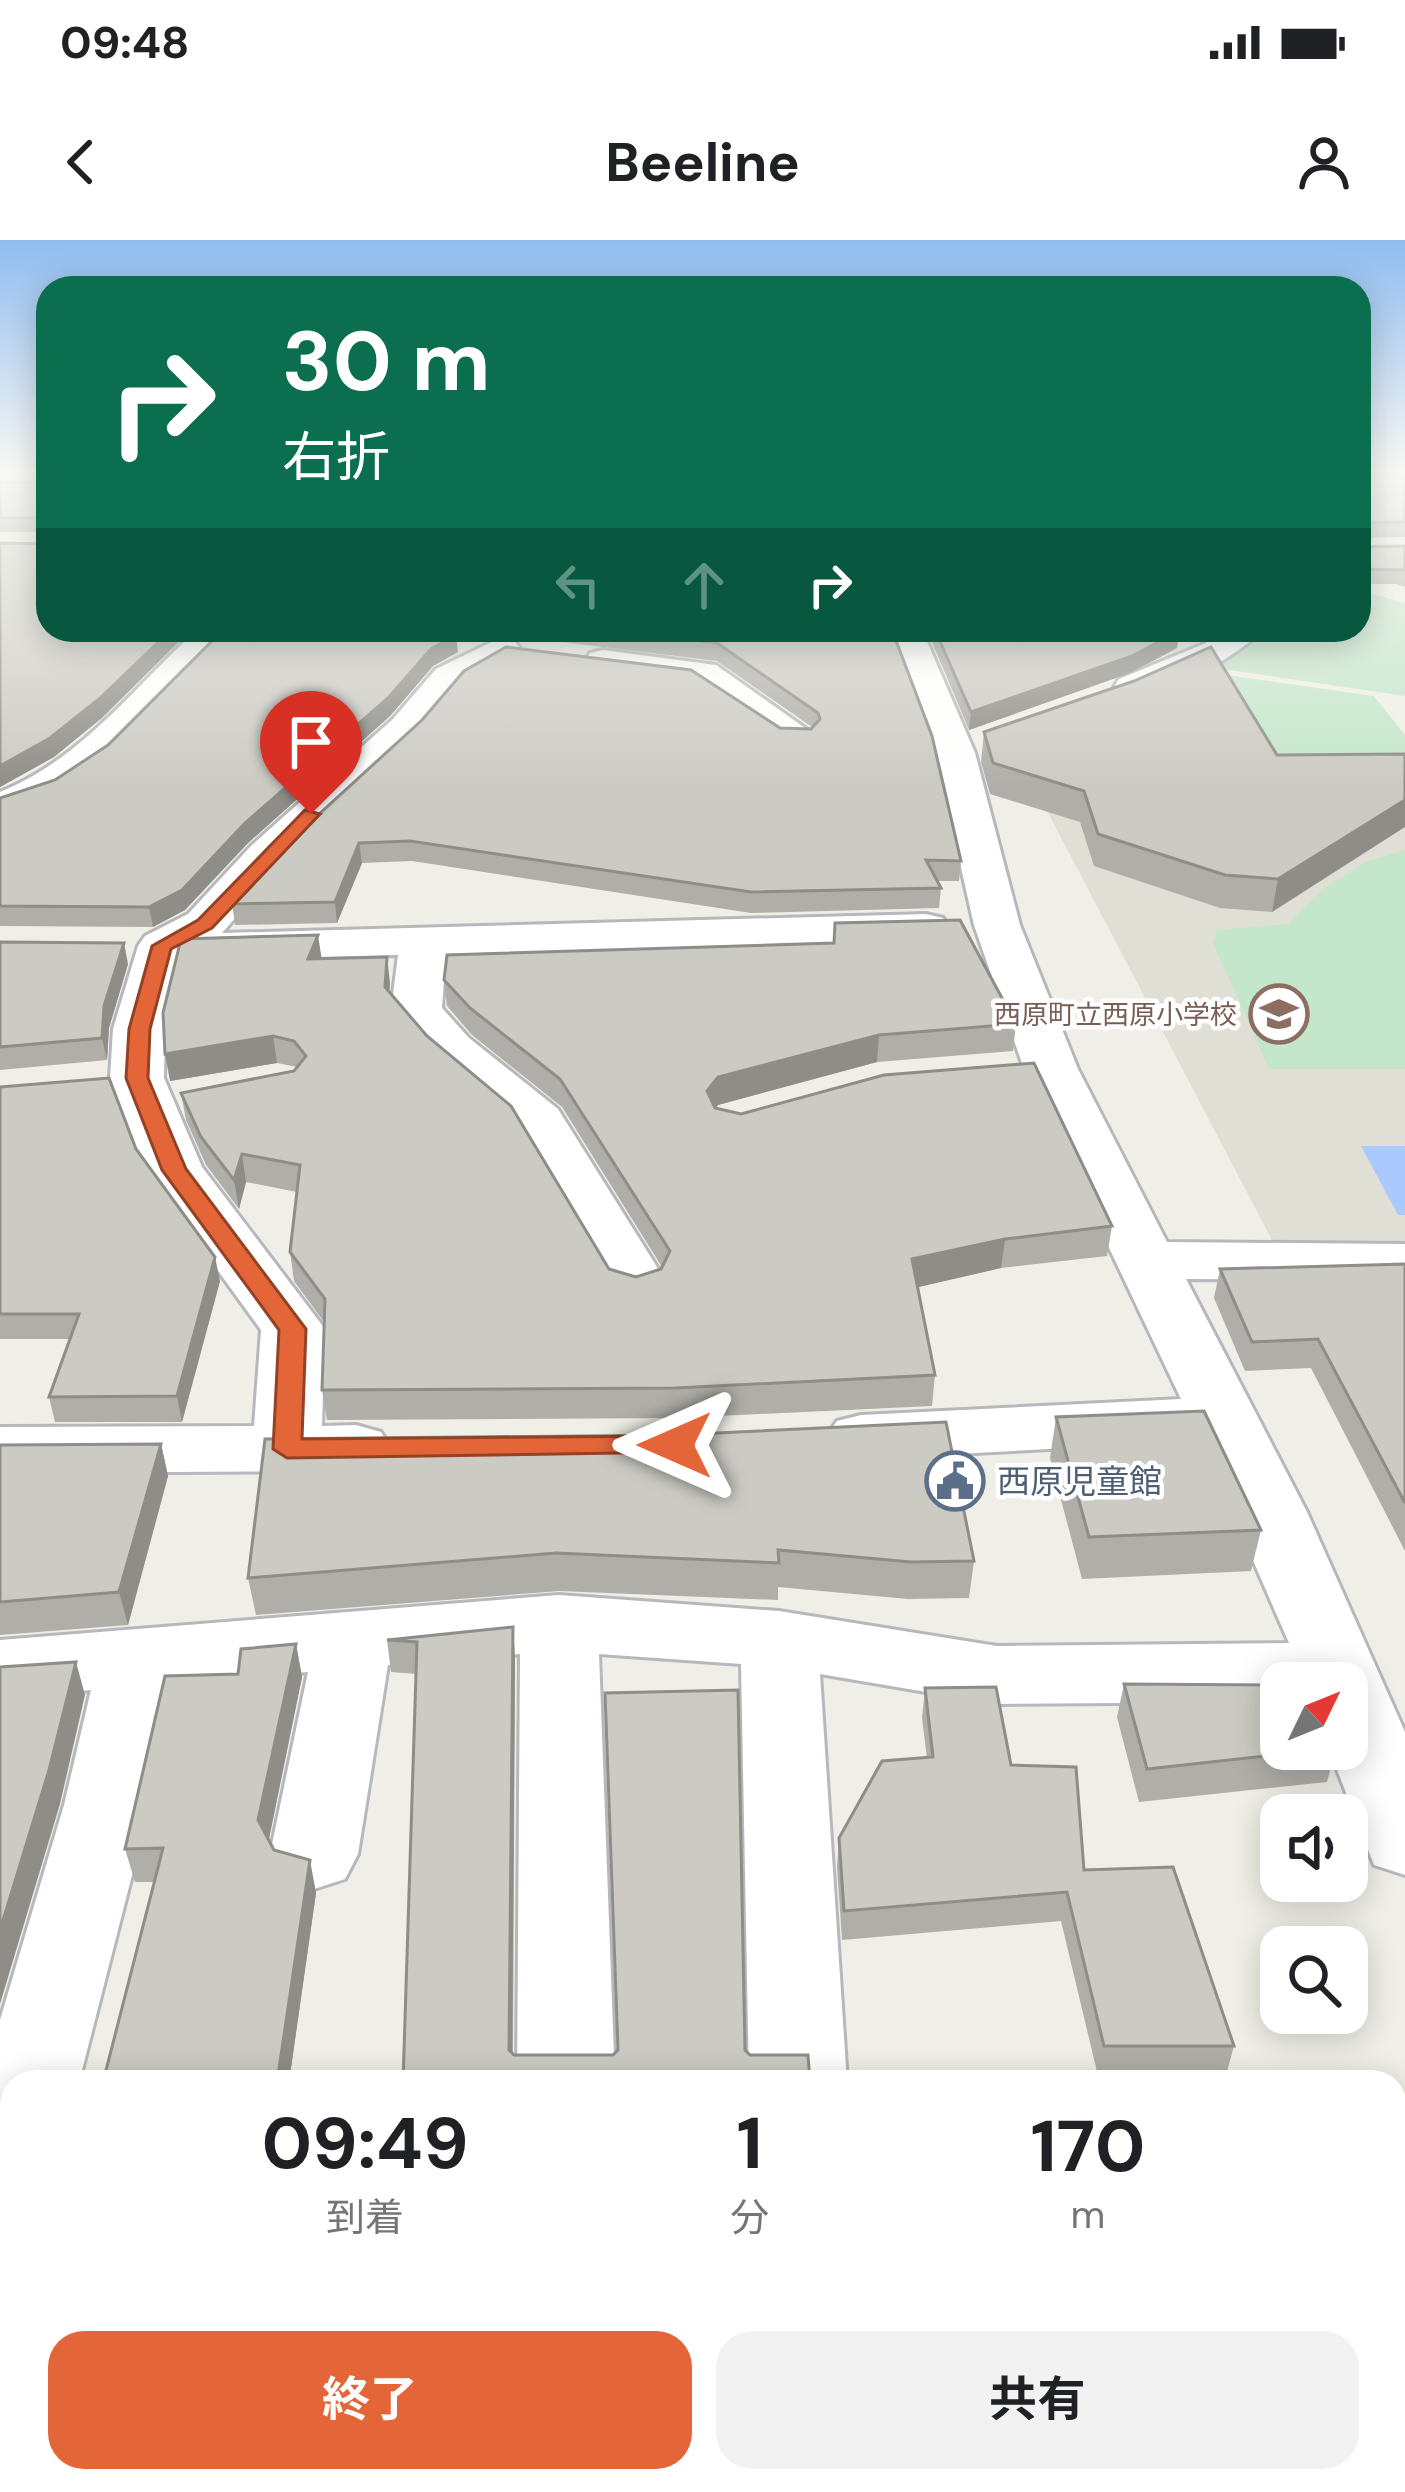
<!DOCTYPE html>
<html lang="ja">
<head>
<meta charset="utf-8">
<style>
	body { margin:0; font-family:"DM Sans","Noto Sans JP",sans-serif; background:#f2f2f2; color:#202124; height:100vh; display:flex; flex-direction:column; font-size:45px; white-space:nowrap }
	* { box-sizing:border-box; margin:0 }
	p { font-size:39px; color:#757577 }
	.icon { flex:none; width:66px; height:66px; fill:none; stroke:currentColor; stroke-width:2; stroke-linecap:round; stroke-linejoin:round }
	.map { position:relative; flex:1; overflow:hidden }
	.drawer { position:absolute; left:0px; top:1830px; width:1407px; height:423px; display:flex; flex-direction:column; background:#fff; border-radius:36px 36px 0 0; box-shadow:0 6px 30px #0003 }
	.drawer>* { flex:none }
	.banner { position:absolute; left:36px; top:36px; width:1335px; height:366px; border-radius:36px; box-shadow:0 6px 30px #0003; background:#0b6e4f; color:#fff; overflow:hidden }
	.needle { width:78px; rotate:47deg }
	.tools { position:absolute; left:1260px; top:1422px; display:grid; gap:24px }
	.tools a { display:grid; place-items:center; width:108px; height:108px; border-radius:24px; background:#fff; box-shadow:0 6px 30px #0003; font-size:60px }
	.pin { position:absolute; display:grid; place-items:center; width:102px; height:102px; color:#fff; margin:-123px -51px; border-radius:50% 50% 50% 0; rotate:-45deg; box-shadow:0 0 12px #0007 }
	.pin .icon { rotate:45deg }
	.me { position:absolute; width:132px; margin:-66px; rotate:270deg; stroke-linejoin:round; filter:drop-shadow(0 0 9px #0008) }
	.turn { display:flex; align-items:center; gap:42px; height:252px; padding:0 48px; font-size:54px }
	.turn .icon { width:156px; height:156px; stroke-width:2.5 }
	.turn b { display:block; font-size:84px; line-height:102px }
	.lanes { display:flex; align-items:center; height:114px; padding:0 48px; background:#0003; justify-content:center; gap:60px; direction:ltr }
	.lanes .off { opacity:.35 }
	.eta { display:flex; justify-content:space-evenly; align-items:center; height:204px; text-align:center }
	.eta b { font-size:72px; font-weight:700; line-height:84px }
	.button { display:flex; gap:24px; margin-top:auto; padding:24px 48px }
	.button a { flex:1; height:138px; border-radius:36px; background:#e46638; color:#fff; font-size:48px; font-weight:700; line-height:138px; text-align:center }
	.button a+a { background:#f2f2f2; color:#202124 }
	.status { display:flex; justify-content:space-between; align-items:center; height:84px; padding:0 60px; background:#fff; direction:ltr }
	.status svg { height:33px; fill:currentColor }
	header { display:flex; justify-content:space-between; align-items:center; height:156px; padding:0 48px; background:#fff; font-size:54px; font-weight:700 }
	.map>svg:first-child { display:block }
</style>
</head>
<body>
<div class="status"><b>09:48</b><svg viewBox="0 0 49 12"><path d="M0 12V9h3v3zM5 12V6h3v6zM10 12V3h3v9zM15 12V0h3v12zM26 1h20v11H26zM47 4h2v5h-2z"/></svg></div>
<header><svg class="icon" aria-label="back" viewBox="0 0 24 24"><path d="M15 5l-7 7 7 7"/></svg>Beeline<svg class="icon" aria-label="person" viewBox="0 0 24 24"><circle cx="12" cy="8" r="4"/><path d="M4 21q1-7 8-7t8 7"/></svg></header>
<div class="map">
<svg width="1405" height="2252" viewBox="0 0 1405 2252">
	<rect width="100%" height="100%" fill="#f0efe7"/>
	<path fill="#e0dfd5" d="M1405 536V1002H1273L1034 546Z"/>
	<g fill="#c4e6ca">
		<path d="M1359 350 1405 363V456L1210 427 1262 390H1359Z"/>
		<path d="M1220 434 1374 456 1405 495V532L1282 535Z"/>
		<path d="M1405 610V829H1269L1213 703 1217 690 1288 684 1327 646 1363 623Z"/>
	</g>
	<path fill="#aac9fc" d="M1361 906H1405V975H1398Z"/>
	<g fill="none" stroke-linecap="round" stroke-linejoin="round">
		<g stroke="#b7b8bc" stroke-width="6">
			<g id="street">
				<path d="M197 390H234C223 405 207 417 195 431 142 492 82 560 0 576V552C83 518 133 448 197 390Z"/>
				<path d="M888 390H922L975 513 1020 685 1078 829 1167 1002 1405 1004V1040L1186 1039 1307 1272 1405 1492V1635L1374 1625 1329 1509H1347V1443H1281V1462L997 1464 820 1434 847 1842H749L741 1424 599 1414 615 1842H517L520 1414 388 1425 358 1614 345 1639 314 1649 283 1639 270 1614 308 1432 173 1444 150 1565 79 1842H12V1994L0 1998V1780L64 1565 91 1450 0 1458V1400L559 1355 779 1371 997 1406 1289 1403 1201 1201 861 1219 837 1213 826 1197 837 1181 861 1175 1181 1159 1024 829 974 685 935 513Z"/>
				<path d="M1222 390H1261C1241 417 1151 463 1119 455L1114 447 1119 439 1206 403Z"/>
				<path d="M502 397 514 400 519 407 514 414 462 445 421 495 283 624 222 693 926 674 943 678 950 688 943 698 926 702 446 714 442 768 469 798 558 869 667 1043 658 1056 636 1062 614 1056 516 891 433 820 391 770 398 715 232 719 215 715 208 705 213 699 184 713 165 789 164 838 202 927 325 1089 322 1186 356 1185 381 1192 391 1208 381 1224 356 1231 0 1233V1187L254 1186 261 1090 145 930 110 838 113 789 138 706 145 696 188 674 251 606 393 479 436 429Z"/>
				<path d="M603 410 716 425 815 495 810 503H782L693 443 590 429 585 421 590 413Z"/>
				<path d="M759 2241H873L874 2252H760Z"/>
			</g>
		</g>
		<use href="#street" fill="#fff" fill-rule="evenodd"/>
	</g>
	<g fill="#afaea8">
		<path d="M1359 232H1405V297L1359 298Z"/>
		<path d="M48 239V390L103 477 54 517 0 547V303L45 304 47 292H0V242H45Z"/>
		<path d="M1405 306V347L1396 344H1359V307Z"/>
		<path d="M492 390H892L961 621 959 641H937L941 648 939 668 751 673 412 621 362 623 337 683 235 685 232 664 283 607 780 488 811 489 812 487 717 421 522 397Z"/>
		<path d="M927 390H1177L1179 391 1177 408 1130 433 969 490Z"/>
		<path d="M458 412 433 426 390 476 248 603 185 670 153 687 0 686V558Z"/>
		<path d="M984 492 1277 515 1405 514 1272 672 1220 668 1094 626 1080 582 990 554 981 522Z"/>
		<path d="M0 702 128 724 109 788 107 820 0 830Z"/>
		<path d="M387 717 389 752 609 1029 636 1037 661 1029 662 1027 562 867 472 795 447 766 444 740 1016 784 1013 811 877 822 718 865 716 868 1112 986 1107 1016 1001 1028 918 1047 935 1135 932 1166 675 1178 327 1180 322 1150 324 1082 294 1041 290 1012 297 952 246 942 239 969 206 925 186 880 181 853 294 831 297 827 277 823 170 841 321 719Z"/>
		<path d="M0 847 136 909 220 1041 182 1182H55L49 1157 70 1099H0Z"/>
		<path d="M1405 1024V1311L1311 1128 1245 1131 1214 1058 1220 1029Z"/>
		<path d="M1056 1177 1261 1290 1251 1331 1082 1339 1050 1218Z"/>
		<path d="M265 1199 974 1321 969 1358 908 1359 778 1347V1360L559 1351 256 1375 248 1338Z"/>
		<path d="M161 1204 168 1236 128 1385 0 1395V1205Z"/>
		<path d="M513 1387 515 1419 513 1814 613 1815 745 1810 750 1815 810 1842H403L416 1434 391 1432 387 1400Z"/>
		<path d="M296 1404 302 1437 269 1599 274 1610 316 1653 289 1842H103L154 1642H135L125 1609 238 1434Z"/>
		<path d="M1124 1444 1336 1509 1327 1542 1139 1562 1117 1477Z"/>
		<path d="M925 1448 1011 1525 1084 1630 1234 1806 1226 1835 1098 1836 1061 1681 842 1700 837 1627 839 1598 927 1518 922 1478Z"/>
	</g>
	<g fill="#8e8d88">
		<path d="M171 390H191L103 477 54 517 0 547V526Z"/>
		<path d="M1179 391 1177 408 1130 433 969 490 971 472Z"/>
		<path d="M456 395 458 412 433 426 390 476 248 603 185 670 153 687 149 667 431 409Z"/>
		<path d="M1405 560V587L1272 672 1278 639Z"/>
		<path d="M359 603 362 623 337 683 335 662Z"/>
		<path d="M318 695 322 721 308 719Z"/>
		<path d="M124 703 128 724 109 788 107 820 102 798 104 766Z"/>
		<path d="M387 717 390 743 388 773 385 747Z"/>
		<path d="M879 795 877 822 718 865 707 878V851L718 837Z"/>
		<path d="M273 796 277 823 170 841 165 814Z"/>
		<path d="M242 914 246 942 239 969 234 940Z"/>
		<path d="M1005 999 1001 1028 910 1049 912 1019Z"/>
		<path d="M215 1017 220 1041 182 1182 177 1156Z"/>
		<path d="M161 1204 168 1236 128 1385 119 1352Z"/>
		<path d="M513 1387 515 1419 512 1842 509 1810Z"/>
		<path d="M296 1404 302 1437 266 1613 258 1580Z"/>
		<path d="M76 1422 85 1455 60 1564 0 1764V1690Z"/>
		<path d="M310 1620 316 1653 289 1842H277Z"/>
	</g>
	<g fill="#cbcac3" stroke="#8e8d88" stroke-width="3">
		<path d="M1359 232H1405V282L1359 283Z"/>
		<path d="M48 239V280L45 278H0V242H45Z"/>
		<path d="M48 289V390H171L99 459 50 498 0 526V303L45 304Z"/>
		<path d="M1405 306V330L1359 329V307Z"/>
		<path d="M223 390H449L456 395 431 409 388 458 245 583 182 650 149 667 0 666V558L55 540 108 505Z"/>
		<path d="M605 390H892L932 496 961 621 926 620 941 648 751 652 410 601 359 603 335 662 232 664 283 607 422 480 464 431 506 407 691 430 780 488 811 489 820 479 818 473 717 403Z"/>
		<path d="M935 390H1177L1179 391 1132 416 971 472Z"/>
		<path d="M1211 407 1277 515 1405 514V560L1278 639 1225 635 1098 594 1084 551 993 523 984 492 1134 441Z"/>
		<path d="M960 680 1016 784 879 795 718 837 707 851 715 868 741 874 884 835 1034 823 1112 986 1005 999 912 1019 935 1135 675 1148 322 1150 325 1059 290 1012 300 925 242 914 234 940 201 897 181 853 294 831 306 816 294 801 273 796 165 814 163 773 181 699 318 695 308 719 387 717 385 747 427 796 511 866 609 1029 636 1037 661 1029 670 1011 560 839 470 768 444 740 447 715 834 703 835 683Z"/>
		<path d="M0 702 124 703 104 766 102 798 0 807Z"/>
		<path d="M109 838 136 909 215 1017 177 1156 49 1157 79 1074H0V847Z"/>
		<path d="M1405 1024V1263L1318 1099 1252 1102 1220 1029Z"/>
		<path d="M1204 1171 1261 1290 1089 1297 1056 1177Z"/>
		<path d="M946 1182 974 1321 911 1322 778 1310 779 1323 556 1313 248 1338 265 1199 675 1195Z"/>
		<path d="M161 1204 119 1352 0 1362V1205Z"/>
		<path d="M513 1387 509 1810 514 1815H613L618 1810 605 1453 738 1450 745 1810 750 1815H808L810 1842H581V1838L403 1842 417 1402 387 1400Z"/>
		<path d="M296 1404 258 1580 274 1610 310 1620 277 1842H103L163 1608 125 1609 165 1436 238 1434 241 1409Z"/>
		<path d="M76 1422 49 1530 0 1690V1427Z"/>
		<path d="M1124 1444 1281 1445V1509H1329L1147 1529Z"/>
		<path d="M996 1447 1011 1525 1076 1527 1084 1630 1173 1627 1234 1806H1104L1067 1652 844 1671 839 1598 882 1521 933 1517 925 1448Z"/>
		<path d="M36 2241H569V2252H33Z"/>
	</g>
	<linearGradient id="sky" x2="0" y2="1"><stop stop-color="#8fbcf0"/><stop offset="0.42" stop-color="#f8f8f4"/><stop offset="1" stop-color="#f8f8f4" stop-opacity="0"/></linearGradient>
	<rect width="1405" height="547" fill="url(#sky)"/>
	<path fill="#e46638" stroke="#944224" stroke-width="3" d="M305 570 320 574 212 688 171 709 150 789 148 838 186 929 306 1089 302 1199 675 1196 689 1205 685 1212 287 1218 273 1209 279 1090 162 930 126 838 129 789 152 706 198 680Z"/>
	<defs>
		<g id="school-ring" transform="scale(3)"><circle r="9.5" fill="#fff" stroke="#8d6e63" stroke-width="1.5"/><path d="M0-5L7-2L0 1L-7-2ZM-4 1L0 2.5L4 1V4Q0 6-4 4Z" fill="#8d6e63"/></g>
		<g id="civic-ring" transform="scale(3)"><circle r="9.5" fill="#fff" stroke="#5c6f8a" stroke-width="1.5"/><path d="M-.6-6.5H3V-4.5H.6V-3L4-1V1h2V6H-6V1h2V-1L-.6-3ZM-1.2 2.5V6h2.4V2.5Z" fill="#5c6f8a"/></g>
	</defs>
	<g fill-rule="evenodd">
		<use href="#school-ring" x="1279" y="774"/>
		<use href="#civic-ring" x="955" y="1241"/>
	</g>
	<g text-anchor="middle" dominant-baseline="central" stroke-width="9" stroke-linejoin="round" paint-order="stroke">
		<g font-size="27" fill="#785e54" stroke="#fff" text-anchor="end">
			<text x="1237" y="774">西原町立西原小学校</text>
		</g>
		<g font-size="33" fill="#4e5e75" stroke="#fff" text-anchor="start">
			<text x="997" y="1241">西原児童館</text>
		</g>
	</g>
</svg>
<div class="tools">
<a><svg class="needle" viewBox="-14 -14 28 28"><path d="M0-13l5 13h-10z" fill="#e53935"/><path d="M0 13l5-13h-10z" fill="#757577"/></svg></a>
<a><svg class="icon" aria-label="sound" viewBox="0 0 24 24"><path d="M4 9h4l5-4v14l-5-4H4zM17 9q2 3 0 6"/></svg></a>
<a><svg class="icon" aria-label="search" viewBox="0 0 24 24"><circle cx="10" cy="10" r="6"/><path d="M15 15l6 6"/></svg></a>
</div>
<div class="pin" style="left:311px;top:574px;background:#d93025"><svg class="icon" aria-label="arrive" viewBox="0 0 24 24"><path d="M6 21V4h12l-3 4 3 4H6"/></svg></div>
<svg class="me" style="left:675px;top:1205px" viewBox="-20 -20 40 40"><path d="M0-17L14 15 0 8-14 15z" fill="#e46638" stroke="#fff" stroke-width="4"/></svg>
<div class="banner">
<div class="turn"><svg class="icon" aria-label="right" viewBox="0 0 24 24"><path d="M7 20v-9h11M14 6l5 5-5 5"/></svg><div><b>30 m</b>右折</div></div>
<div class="lanes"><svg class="icon off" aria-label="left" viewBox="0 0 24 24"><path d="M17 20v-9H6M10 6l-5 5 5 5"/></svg><svg class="icon off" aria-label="ahead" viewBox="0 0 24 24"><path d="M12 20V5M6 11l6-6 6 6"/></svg><svg class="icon" aria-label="right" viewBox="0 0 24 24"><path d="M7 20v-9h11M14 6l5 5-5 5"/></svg></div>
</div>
<section class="drawer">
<div class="eta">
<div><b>09:49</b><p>到着</p></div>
<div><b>1</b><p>分</p></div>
<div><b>170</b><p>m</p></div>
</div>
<div class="button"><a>終了</a><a>共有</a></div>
</section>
</div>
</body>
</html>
